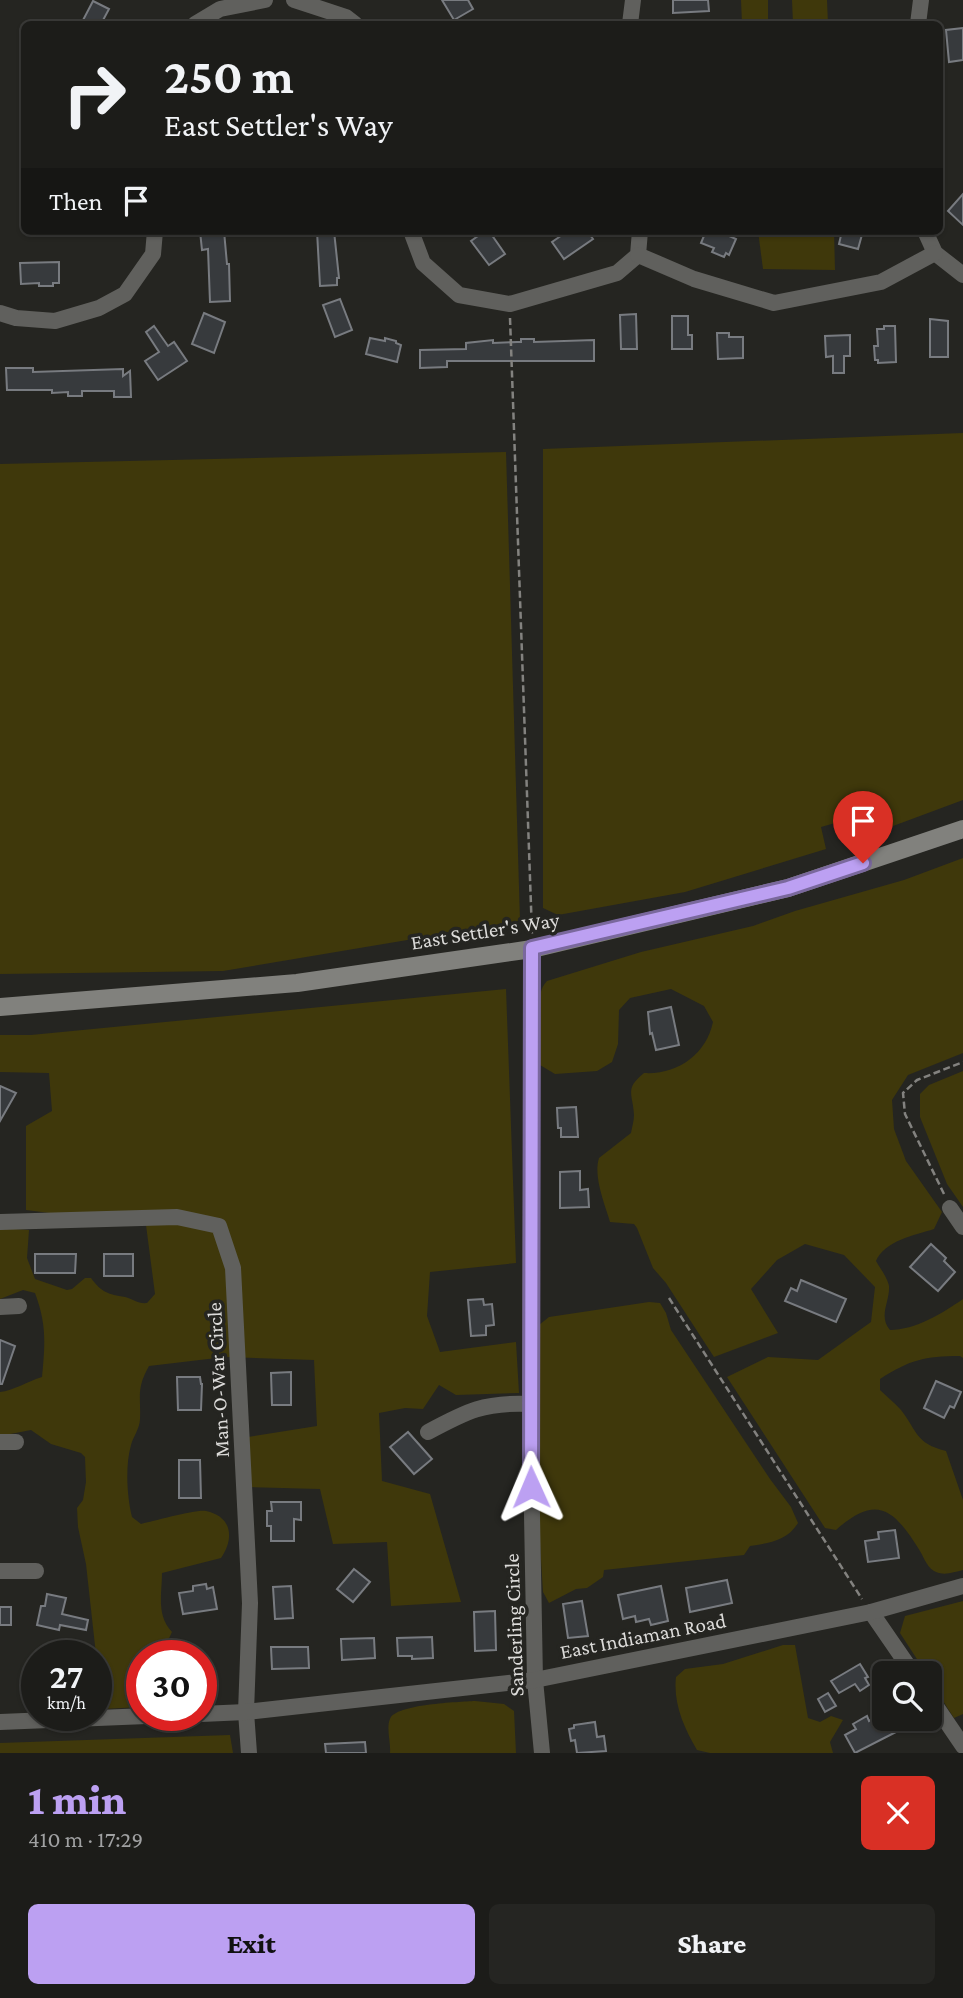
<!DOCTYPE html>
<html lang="en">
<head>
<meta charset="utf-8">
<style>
	body { margin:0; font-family:"Crimson Pro",serif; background:#252522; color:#f1f3f6; height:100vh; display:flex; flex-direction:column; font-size:26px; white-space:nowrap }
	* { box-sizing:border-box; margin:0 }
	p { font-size:23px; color:#a0a1a2 }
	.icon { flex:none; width:38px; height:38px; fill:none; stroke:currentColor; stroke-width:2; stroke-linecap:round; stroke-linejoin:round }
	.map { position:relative; height:1753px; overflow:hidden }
	.sheet { display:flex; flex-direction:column; background:#1c1c19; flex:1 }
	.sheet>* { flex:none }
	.guide { position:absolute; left:21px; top:21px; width:922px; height:214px; border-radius:10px; box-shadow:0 2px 5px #0004,0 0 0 2px #3a3a38; background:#1c1c19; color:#f1f3f6; overflow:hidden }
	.fabs { position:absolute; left:872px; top:1661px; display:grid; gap:14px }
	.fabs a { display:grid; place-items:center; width:70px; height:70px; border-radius:10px; background:#1c1c19; box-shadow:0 2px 5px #0004,0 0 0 2px #3a3a38; font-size:35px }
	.speed { position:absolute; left:21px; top:1640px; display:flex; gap:14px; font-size:35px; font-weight:700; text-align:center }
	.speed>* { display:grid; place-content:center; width:91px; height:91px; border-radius:50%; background:#1c1c19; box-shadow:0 2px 5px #0004,0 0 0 2px #3a3a38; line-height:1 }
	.speed small { font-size:18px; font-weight:400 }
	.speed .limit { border:10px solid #d22; background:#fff; color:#111 }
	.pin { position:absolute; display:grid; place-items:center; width:60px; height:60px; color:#fff; margin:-72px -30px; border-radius:50% 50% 50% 0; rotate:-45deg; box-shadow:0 0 7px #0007 }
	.pin .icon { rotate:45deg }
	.me { position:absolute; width:77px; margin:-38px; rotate:359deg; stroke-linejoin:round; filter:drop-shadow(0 0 5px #0008) }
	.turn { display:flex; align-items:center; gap:24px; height:147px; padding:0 28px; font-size:32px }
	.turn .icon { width:91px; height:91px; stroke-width:2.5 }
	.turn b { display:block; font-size:49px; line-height:60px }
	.then { display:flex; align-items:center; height:66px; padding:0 28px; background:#0003; gap:14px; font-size:26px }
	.round { display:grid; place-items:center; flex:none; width:74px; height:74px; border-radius:10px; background:#252522 }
	.overview { display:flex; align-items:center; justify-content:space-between; height:119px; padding:0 28px }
	h1 { font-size:42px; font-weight:800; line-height:52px; color:#bca0f2 }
	.cta { display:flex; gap:14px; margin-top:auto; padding:14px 28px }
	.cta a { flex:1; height:80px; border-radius:10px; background:#bca0f2; color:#111; font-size:28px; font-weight:800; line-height:80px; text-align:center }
	.cta a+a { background:#252522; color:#f1f3f6 }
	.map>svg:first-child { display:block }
</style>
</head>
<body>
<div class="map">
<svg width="963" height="1753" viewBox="0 0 963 1753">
	<rect width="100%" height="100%" fill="#252521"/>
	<g fill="#3f380b">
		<path d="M741 0H768V24H742Z"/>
		<path d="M792 0H827L828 24H793Z"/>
		<path d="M758 231H834L835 270 763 269Z"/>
		<path d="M963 433V800L850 842 842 821 821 827 826 849 685 892 558 915 543 908V449Z"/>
		<path d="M506 452 520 921 223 971 0 974V464Z"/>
		<path d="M963 858V1053L908 1075 892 1100 894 1129 906 1161 942 1212 934 1229C915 1235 884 1241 876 1261 880 1268 888 1279 889 1286 890 1302 878 1316 890 1330 915 1330 943 1313 963 1299V1358L960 1356C924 1356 910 1360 880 1379V1390C887 1397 895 1403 901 1410 918 1432 915 1443 946 1451L963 1500V1570C954 1572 945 1576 936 1572 928 1569 924 1558 920 1551 895 1511 878 1492 836 1530L825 1528 727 1377 768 1357 818 1360 871 1322 875 1287 844 1255 805 1244 777 1260 751 1289 778 1333 714 1357 666 1283 653 1268 637 1228 634 1224 610 1222C605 1204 593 1177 599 1158L631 1133C632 1127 634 1121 634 1115 633 1094 624 1089 644 1073 677 1075 706 1055 713 1022L704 1006 671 989 630 998 619 1010 618 1044 612 1062 597 1071 555 1074 540 1065C536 1047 533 994 547 981L641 952 753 926 795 911 904 880Z"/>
		<path d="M506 989 516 1263 430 1272 427 1316 440 1352 516 1342 519 1393 456 1395 439 1385 423 1409 405 1408 379 1413 382 1481 430 1494 461 1602 391 1606 387 1542 333 1544 320 1489 248 1487V1437L317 1426 314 1360 225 1357 149 1366C136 1389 141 1396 140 1419 140 1428 133 1437 131 1445 125 1466 127 1497 132 1517L141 1524C154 1521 197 1509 206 1511 233 1517 234 1539 221 1558L162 1573C162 1594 156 1615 172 1632L161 1655 142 1656V1707L102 1709 86 1564 78 1527 77 1508 83 1500 86 1482 85 1457 81 1453 51 1444 31 1430 0 1436V1392C13 1391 28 1381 42 1377 45 1344 47 1325 35 1293L23 1290 0 1299V1228L29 1230 27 1258 35 1279 67 1290 72 1289 85 1278H91C102 1293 108 1294 125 1297 133 1299 138 1304 147 1303L155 1294 146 1225 26 1210V1126L52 1111 49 1073 0 1072V1035H31Z"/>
		<path d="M963 1071V1207L947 1184 920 1117V1094L929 1085Z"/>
		<path d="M649 1302 660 1303 666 1313 671 1330 770 1479 791 1507 798 1523C787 1541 769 1543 750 1546L744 1555 604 1570 603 1577 587 1588 576 1589 549 1603 543 1592 538 1511 537 1330 539 1325 549 1317Z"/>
		<path d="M963 1601V1714L954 1718 929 1679V1673H926L900 1633 905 1616Z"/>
		<path d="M783 1645H795L808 1718 820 1722 831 1716 843 1720 830 1742 833 1753H710L697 1750C684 1728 673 1703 676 1677L685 1669 723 1664Z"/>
		<path d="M475 1701 504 1704 514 1711 516 1753H390C391 1743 386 1728 390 1719 395 1704 459 1702 475 1701Z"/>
		<path d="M230 1735 233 1753H0V1743Z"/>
	</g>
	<g fill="#373a3d" stroke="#787b80" stroke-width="2">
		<path d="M442 0H468L473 9 454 20Z"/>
		<path d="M673 0H708L709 11 673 13Z"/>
		<path d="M93 1 109 9 101 24H81Z"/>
		<path d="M963 28V60L949 62 946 30Z"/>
		<path d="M963 194V225L948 211Z"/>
		<path d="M200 231H224L227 264H229L230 301 210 302 208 249 202 250Z"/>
		<path d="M317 231H334L339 278H337V285L320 286Z"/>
		<path d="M485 231H489L505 254 489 265 471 241Z"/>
		<path d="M568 231H587L593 239 564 259 552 242Z"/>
		<path d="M706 231H718L736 239 729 255 726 253 724 257 712 252 714 248 701 243Z"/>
		<path d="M842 231H863L858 249 839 244Z"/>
		<path d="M59 262V283H53V286H39V283L21 284 20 263Z"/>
		<path d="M340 299 352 330 335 337 323 305Z"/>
		<path d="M204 313 225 322 214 353 192 344Z"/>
		<path d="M636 314 637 349H621L620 315Z"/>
		<path d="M672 316H688V335H692V349H672Z"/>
		<path d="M930 319 948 321V357H930Z"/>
		<path d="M154 326 168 346 174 342 187 361 158 380 145 361 159 352 146 332Z"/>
		<path d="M884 326H895L896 362 878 363V360H875L874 346H878L877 329H884Z"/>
		<path d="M717 333H729V337H743V358L718 359Z"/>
		<path d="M850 335V356H844V373H833V356L826 357 825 336Z"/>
		<path d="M370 338 385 341V338L396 341V343L401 345 397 362 366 354Z"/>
		<path d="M521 339H534V342L594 340V361H447V367L420 368V350L466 349V343L493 340V343L517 342H521Z"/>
		<path d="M6 368H33V372L123 369V376L130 371 131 397H114V391H82V396H68V392L52 393V390H7Z"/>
		<path d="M671 1007 679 1045 656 1050 652 1033 650 1034 648 1012Z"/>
		<path d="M0 1086 16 1093 0 1121Z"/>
		<path d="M576 1107 578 1137H561V1128H558L557 1108Z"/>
		<path d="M580 1171V1190L588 1189 589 1207 560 1208V1172Z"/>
		<path d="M931 1244 946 1258 944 1261 955 1272 938 1291 910 1267Z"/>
		<path d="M35 1254H76L75 1273H35Z"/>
		<rect x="104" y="1254" width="29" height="22"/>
		<path d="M801 1280 846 1299 836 1322 785 1301 791 1288 797 1291Z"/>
		<path d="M483 1299 484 1305 492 1304 494 1325 486 1326V1335L471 1336 468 1300Z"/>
		<path d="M0 1340 15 1346 2 1384H0Z"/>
		<path d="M291 1372V1405H272L271 1373Z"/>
		<path d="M177 1377H200L201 1384H202L201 1410H178Z"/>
		<path d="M936 1381 961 1392 954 1408 950 1406 944 1418 924 1408Z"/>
		<path d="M408 1432 432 1459 414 1474 390 1447Z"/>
		<path d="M179 1460H200L201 1498H179Z"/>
		<path d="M271 1502H301V1520L294 1519V1541H271V1526H267V1511H272Z"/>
		<path d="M895 1530 899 1558 868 1562 865 1541 879 1539 878 1532Z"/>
		<path d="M354 1569 370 1582 353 1602 337 1589Z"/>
		<path d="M727 1580 732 1603 690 1612 686 1588Z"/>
		<path d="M206 1584 207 1589 213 1587 217 1609 183 1614 179 1593 193 1591V1586Z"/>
		<path d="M291 1586 293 1618 275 1619 273 1587Z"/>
		<path d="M661 1586 668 1621 651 1625 649 1619 636 1622 635 1616 623 1619 618 1595Z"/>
		<path d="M47 1594 66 1598 62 1614 88 1620 86 1630 60 1625 59 1630 37 1625 41 1606H45Z"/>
		<path d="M582 1601 588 1636 568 1638 563 1604Z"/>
		<rect x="0" y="1607" width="11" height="18"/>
		<path d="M495 1611 496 1650 475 1651 474 1612Z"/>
		<path d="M432 1637 433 1658 412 1659V1656H398L397 1638Z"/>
		<path d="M374 1638 375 1658 342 1660 341 1639Z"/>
		<path d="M271 1647H308L309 1668 272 1669Z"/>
		<path d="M860 1664 868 1677 865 1678 869 1685 860 1691 855 1684 839 1693 831 1681Z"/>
		<path d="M828 1693 836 1706 825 1712 818 1699Z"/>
		<path d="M884 1713V1718H889L896 1732 855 1753 845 1735 856 1729 853 1724 867 1716 869 1721Z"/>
		<path d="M595 1722 597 1737 604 1736 606 1751 577 1753 575 1740 571 1741 569 1729 574 1728V1725Z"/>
		<path d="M365 1742 366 1753H326L325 1744Z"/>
	</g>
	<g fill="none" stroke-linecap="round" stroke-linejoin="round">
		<g stroke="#83827f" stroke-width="2.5" stroke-dasharray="7 3.5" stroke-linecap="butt">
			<path d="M510 318 532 934"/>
			<path d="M944 1194 905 1114 903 1093 917 1080 963 1062"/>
			<path d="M669 1298 862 1599"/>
		</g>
		<g stroke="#60605d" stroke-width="16">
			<path d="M294 0 346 17 355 24"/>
			<path d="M195 24 220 9 265 0"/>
			<path d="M630 24 633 0"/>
			<path d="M918 24 921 0"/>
			<path d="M411 231 423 263 459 295 510 304 617 273 638 255 640 231"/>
			<path d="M925 231 935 253 963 275"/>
			<path d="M638 255 694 279 774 303 881 282 935 253"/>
			<path d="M0 313 16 318 55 321 99 308 125 294 153 254 155 231"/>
			<path d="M532 949 530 1404 535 1680 542 1753"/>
			<path d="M950 1208 963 1227"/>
			<path d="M0 1222 177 1217 219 1226 233 1268 250 1603 246 1712 249 1753"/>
			<path d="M0 1307 19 1306"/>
			<path d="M428 1432C467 1411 484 1402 530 1404"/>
			<path d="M0 1442H16"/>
			<path d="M0 1571H36"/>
			<path d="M871 1612 913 1673"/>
			<path d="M929 1696 963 1746"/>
			<path d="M201 1714 246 1712 535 1680 871 1612 963 1586"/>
			<path d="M0 1722 171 1715"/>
		</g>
		<path stroke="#81817d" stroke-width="18" d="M0 1007 297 983 532 949 788 888 963 829"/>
	</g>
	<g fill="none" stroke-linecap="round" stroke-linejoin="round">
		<g stroke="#7a689d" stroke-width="18">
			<path id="route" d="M531 1487 532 948 788 888 863 863"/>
		</g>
		<use href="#route" stroke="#bca0f2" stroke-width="12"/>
	</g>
	<g text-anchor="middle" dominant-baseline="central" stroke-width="7" stroke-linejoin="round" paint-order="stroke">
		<g font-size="21" fill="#dcdbd9" stroke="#252521">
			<text transform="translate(485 931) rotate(-9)">East Settler's Way</text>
			<text transform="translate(218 1380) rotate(-93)">Man-O-War Circle</text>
			<text transform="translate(514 1625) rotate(-92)">Sanderling Circle</text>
			<text transform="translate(643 1636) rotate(-11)">East Indiaman Road</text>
		</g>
	</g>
</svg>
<div class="fabs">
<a><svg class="icon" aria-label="search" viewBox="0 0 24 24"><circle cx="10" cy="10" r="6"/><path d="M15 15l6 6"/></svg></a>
</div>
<div class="speed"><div>27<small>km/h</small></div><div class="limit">30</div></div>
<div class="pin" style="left:863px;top:863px;background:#d93025"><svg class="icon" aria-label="arrive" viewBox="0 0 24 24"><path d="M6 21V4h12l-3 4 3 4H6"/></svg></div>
<svg class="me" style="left:531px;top:1487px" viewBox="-20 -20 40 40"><path d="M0-17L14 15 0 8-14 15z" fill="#bca0f2" stroke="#fff" stroke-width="4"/></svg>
<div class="guide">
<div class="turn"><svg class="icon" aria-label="right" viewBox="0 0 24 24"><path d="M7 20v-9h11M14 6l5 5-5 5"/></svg><div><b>250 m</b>East Settler's Way</div></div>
<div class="then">Then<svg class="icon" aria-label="arrive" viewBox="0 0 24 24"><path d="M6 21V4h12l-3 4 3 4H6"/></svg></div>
</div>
</div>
<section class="sheet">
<div class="overview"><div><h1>1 min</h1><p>410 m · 17:29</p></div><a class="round" style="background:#d93025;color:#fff"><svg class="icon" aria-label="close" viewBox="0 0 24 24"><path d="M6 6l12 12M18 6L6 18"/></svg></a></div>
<div class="cta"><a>Exit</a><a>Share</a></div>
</section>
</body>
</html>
